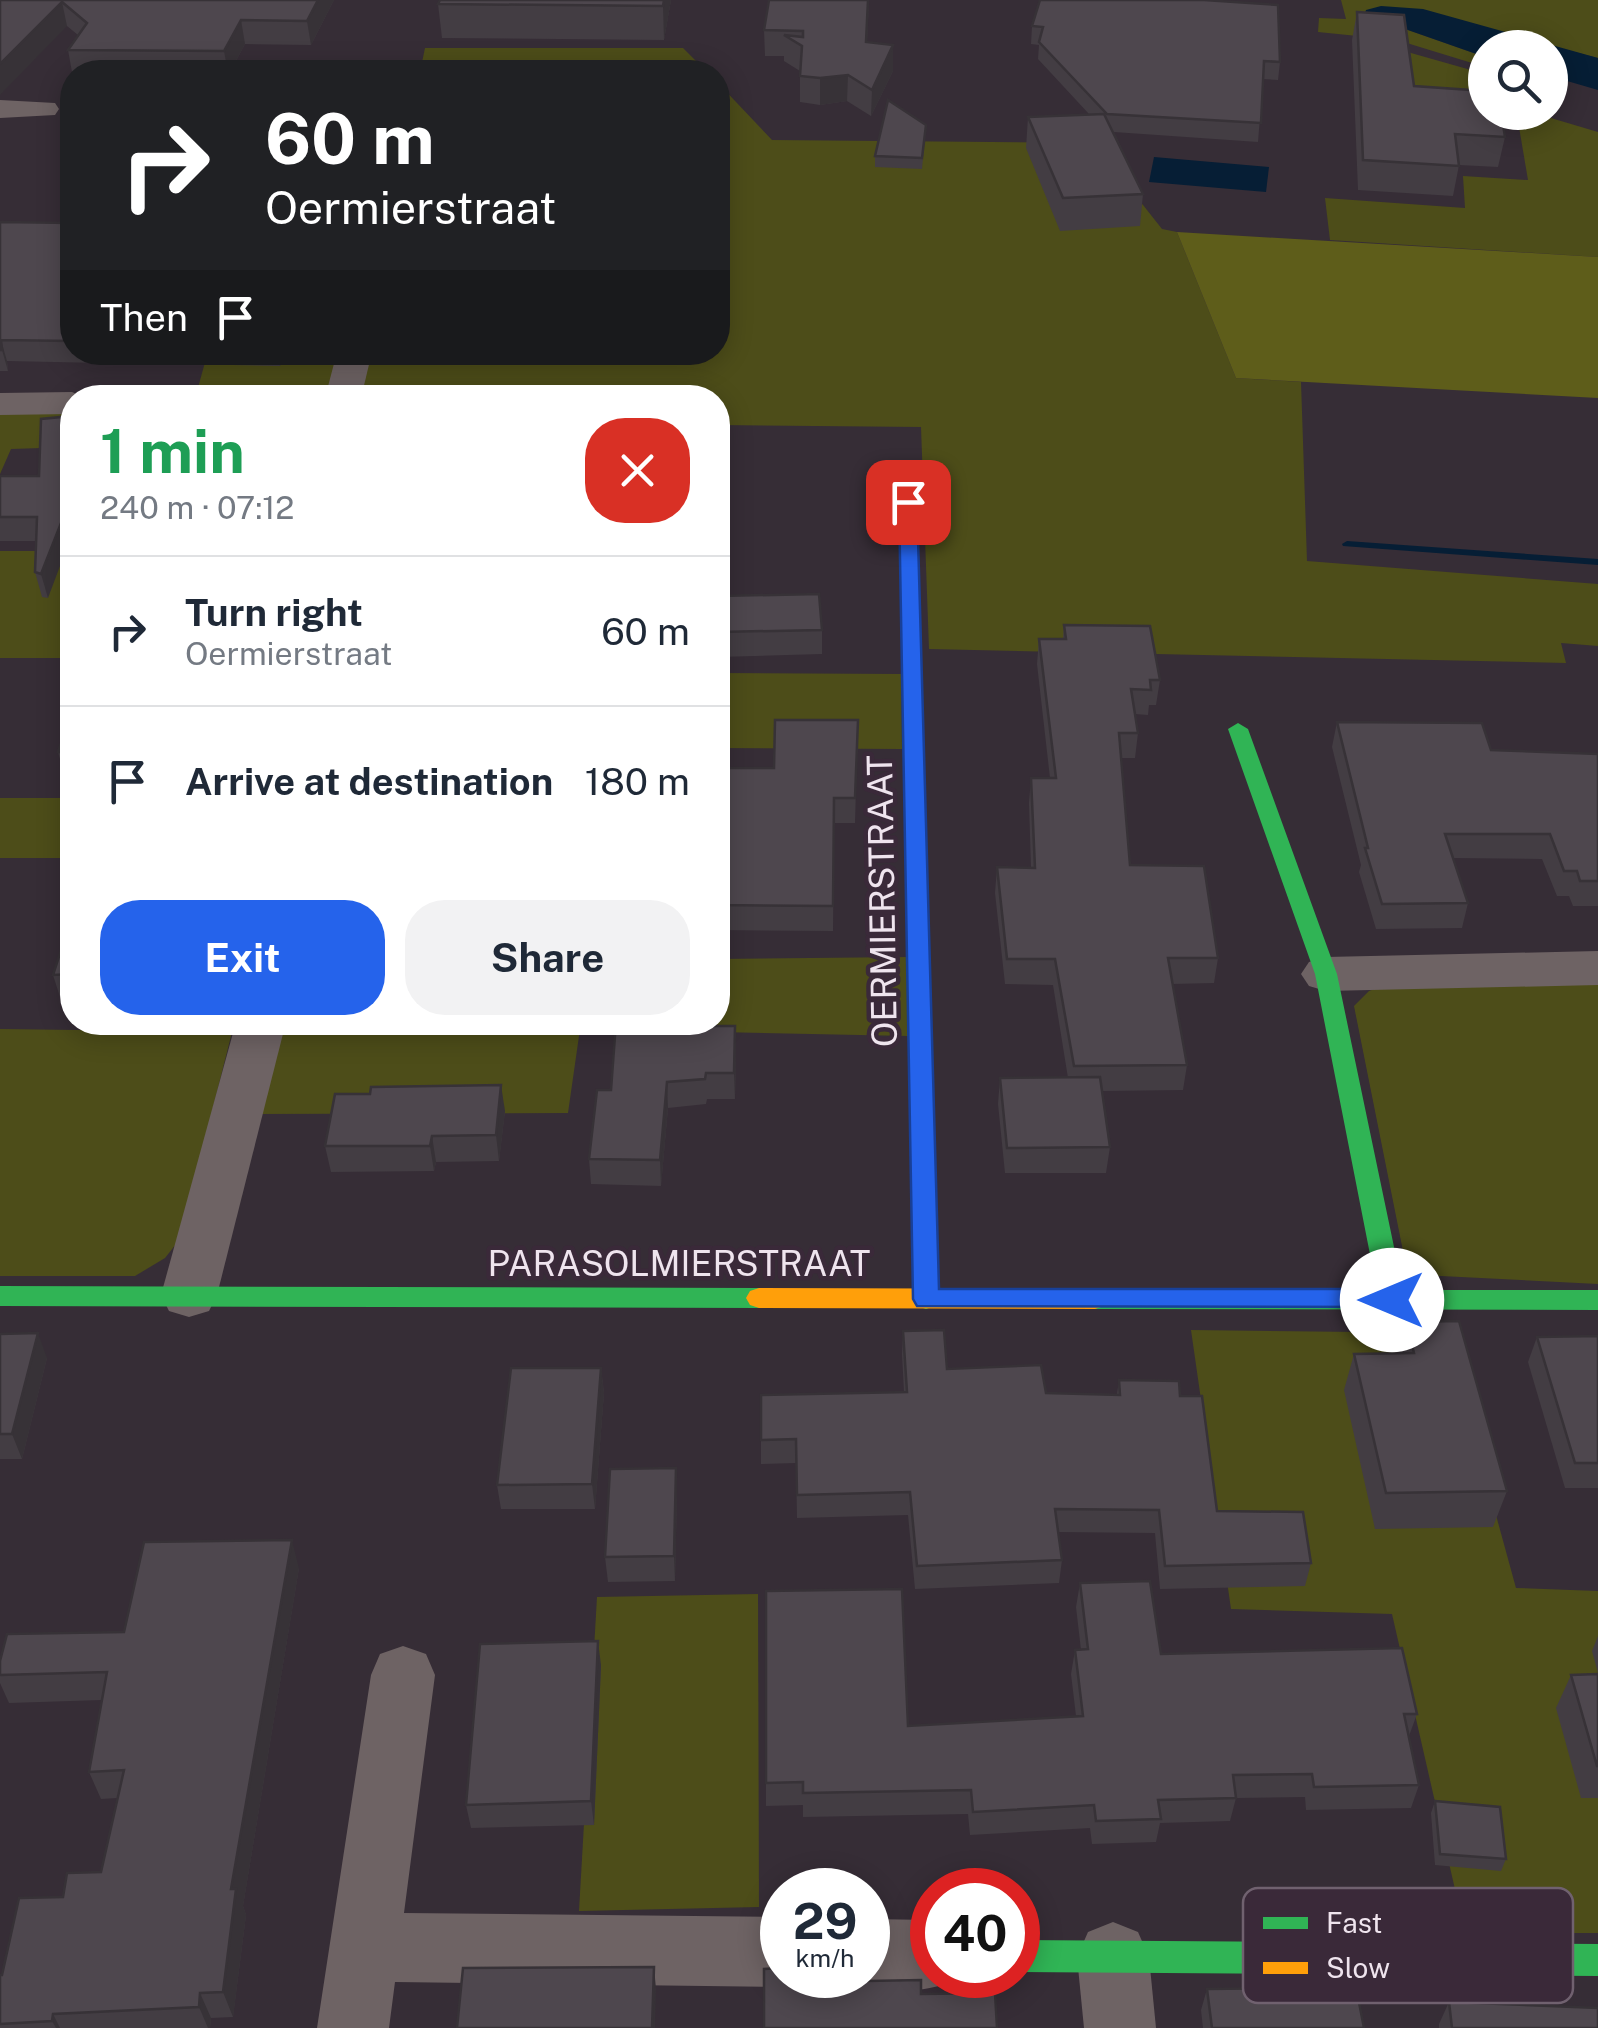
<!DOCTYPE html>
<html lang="en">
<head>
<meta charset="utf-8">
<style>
	body { margin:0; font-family:"Public Sans",sans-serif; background:#f2f2f3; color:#1f2937; height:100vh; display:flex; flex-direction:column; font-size:38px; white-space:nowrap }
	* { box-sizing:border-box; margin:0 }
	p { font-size:32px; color:#747a83 }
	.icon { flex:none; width:55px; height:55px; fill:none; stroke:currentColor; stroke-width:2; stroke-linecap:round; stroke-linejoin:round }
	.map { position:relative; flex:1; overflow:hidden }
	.drawer { position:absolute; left:60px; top:385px; width:670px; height:650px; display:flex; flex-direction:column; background:#fff; border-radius:40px; box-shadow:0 5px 25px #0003 }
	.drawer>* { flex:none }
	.hud { position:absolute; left:60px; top:60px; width:670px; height:305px; border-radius:40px; box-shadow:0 5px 25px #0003; background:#202124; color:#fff; overflow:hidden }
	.tools { position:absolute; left:1468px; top:30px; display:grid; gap:20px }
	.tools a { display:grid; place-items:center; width:100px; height:100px; border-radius:50%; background:#fff; box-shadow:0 5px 25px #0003; font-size:50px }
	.speed { position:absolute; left:760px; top:1868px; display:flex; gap:20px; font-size:50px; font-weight:700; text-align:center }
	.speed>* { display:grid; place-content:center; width:130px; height:130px; border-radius:50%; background:#fff; box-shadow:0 5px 25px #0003; line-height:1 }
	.speed small { font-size:25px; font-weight:400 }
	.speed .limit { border:15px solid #d22; background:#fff; color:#111 }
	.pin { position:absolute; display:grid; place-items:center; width:85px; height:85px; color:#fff; margin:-42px; border-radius:20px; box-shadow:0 5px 15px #0006 }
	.me { position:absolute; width:110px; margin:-55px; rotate:270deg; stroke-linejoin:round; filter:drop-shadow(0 0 8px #0008) }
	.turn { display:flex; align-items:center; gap:35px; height:210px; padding:0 40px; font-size:45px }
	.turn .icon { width:130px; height:130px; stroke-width:2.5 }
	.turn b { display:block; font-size:70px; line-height:85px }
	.then { display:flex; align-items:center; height:95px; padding:0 40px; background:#0003; gap:20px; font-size:38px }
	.round { display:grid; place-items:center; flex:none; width:105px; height:105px; border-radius:40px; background:#f2f2f3 }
	.summary { display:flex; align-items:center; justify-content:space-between; height:170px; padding:0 40px }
	h1 { font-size:60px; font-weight:700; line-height:75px; color:#1e9e55 }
	.button { display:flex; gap:20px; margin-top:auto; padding:20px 40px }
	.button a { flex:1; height:115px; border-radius:40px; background:#2563eb; color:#fff; font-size:40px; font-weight:700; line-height:115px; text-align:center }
	.button a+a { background:#f2f2f3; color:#1f2937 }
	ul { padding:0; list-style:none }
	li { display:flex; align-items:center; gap:30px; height:150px; padding:0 40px; border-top:2px solid #e0e1e3 }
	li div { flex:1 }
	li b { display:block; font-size:38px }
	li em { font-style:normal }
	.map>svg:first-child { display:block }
</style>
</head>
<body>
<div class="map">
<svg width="1598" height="2028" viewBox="0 0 1598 2028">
	<rect width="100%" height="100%" fill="#362d36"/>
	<g fill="#4d4d19">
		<path d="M1341 0H1598V58L1505 34 1388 23 1485 57V67L1397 40 1318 32 1319 18 1346 19Z"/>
		<path d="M425 48H683L707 72H420Z"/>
		<path d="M1404 51 1485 74V112L1534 113 1598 132V257L1330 240 1325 198 1465 208 1463 176 1528 180 1519 127 1360 116 1362 99Z"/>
		<path d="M718 83 772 140 1094 143 1162 229 1177 232 1236 378 1301 382 1307 561 1598 584V646L1561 643 1566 663 929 649 921 427 718 425V398L360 395 361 353 718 352Z"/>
		<path d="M341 353 327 391 314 397 196 395 207 355Z"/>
		<path d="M0 411 72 412V447L11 449 0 474Z"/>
		<rect x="0" y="551" width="72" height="107"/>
		<path d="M718 673 901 674 902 749 718 748Z"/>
		<rect x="0" y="798" width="72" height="60"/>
		<path d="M907 957 908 1036 580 1029 568 1113 248 1114 274 1023 718 1022V959Z"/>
		<path d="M1598 980V1284L1421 1275 1405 1261 1354 1006 1369 991 1391 983Z"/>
		<path d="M0 1029 232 1032 180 1239 165 1258 135 1276H0Z"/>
		<path d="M1191 1330 1446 1333 1516 1588 1598 1591V1933H1465L1392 1614 1231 1609Z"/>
		<path d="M758 1594 759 1907 579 1911 597 1597Z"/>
	</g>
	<path fill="#5e5d1a" d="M1177 232 1598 257V398L1236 378Z"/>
	<g fill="#061e35">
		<path d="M1381 6 1423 9 1598 58V90L1550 76V48H1485V57L1388 23 1362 21 1366 10Z"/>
		<path d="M1154 157 1269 167 1266 192 1149 182Z"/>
	</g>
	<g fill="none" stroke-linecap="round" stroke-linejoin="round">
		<path fill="#061e35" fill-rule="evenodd" d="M1347 541 1598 559V565L1343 546 1342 544Z"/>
		<g fill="#6e6364" fill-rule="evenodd">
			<path d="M0 100 55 103 59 109 55 115 0 118Z"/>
			<path d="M337 352H372L361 398H325Z"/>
			<path d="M72 392 86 398H72V414L0 415V393Z"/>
			<path d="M1598 951V985L1326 991 1309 986 1301 974 1309 962 1326 957Z"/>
			<path d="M236 1022H286L217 1295 209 1311 189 1317 169 1311 161 1295Z"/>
			<path d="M403 1646 426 1654 435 1675 404 1913 782 1917V1975L807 1977 782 1987 395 1982 389 2028H317L371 1675 380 1654Z"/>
			<path d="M868 1919 932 1920V1975H959L957 1980C920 1995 880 1994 843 1979L841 1975H868Z"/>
			<path d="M1113 1922 1138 1932 1149 1957 1156 2028H1084L1077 1957 1088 1932Z"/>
		</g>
		<g fill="#30b455" fill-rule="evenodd">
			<path d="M908 497 917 502 939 1299 935 1306 926 1309 917 1306 913 1299 899 502Z"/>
			<path d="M1238 723 1248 729 1337 974 1403 1290H1598V1310L1095 1309 1086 1306 1082 1299 1086 1292 1095 1289 1377 1290 1315 974 1228 729Z"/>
			<path d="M0 1286 759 1288 768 1291 772 1298 768 1305 759 1308 0 1306Z"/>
			<path d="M1018 1940 1598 1944V1976L1018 1972Z"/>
		</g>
		<path fill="#ff9f0a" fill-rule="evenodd" d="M759 1288 1095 1289 1104 1292 1108 1299 1104 1306 1095 1309 759 1308 750 1305 746 1298 750 1291Z"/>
	</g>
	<g fill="#433d43">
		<path d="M0 0H334L311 45 245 44 230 72H72L68 50 78 35 67 26Z"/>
		<path d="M671 0 664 40 442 38 438 4Z"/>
		<path d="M869 0 867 43 893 71 871 116 847 101 820 105 800 102V71L784 61V56H765L764 30Z"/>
		<path d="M1040 0 1280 62 1278 80 1263 79 1258 142 1114 132 1143 194 1140 226 1060 231 1026 148 1028 117 1089 114 1038 59 1039 45 1031 44 1032 26Z"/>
		<path d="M1357 12 1414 86 1505 137 1498 167 1459 165 1453 196 1358 190 1352 40Z"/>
		<path d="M926 125 922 169 875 167V156Z"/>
		<path d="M0 222 72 223V352H106L101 363 7 361 8 371H0Z"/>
		<path d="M182 352H284L280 366 185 364Z"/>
		<path d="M0 476H39L48 598 42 597 35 572 37 541H0Z"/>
		<path d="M718 596 822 630V654L718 657Z"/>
		<path d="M1064 625 1160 680 1156 705H1149L1148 715 1135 714 1138 733 1135 758H1121L1130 865 1218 958 1214 983 1172 984 1187 1065 1183 1090 1102 1091 1110 1147 1106 1173H1005L998 1104 1000 1078H1068L1053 985 1005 984 995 893 997 867 1031 868 1029 803 1031 778H1050L1037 664 1039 639H1063Z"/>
		<path d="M72 711V776L65 777 58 752Z"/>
		<path d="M858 720 855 823H834L833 931 718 930V894L720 853H718V783L774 768Z"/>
		<path d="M1337 722 1491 750 1598 754V906H1573L1569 896H1557L1542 859 1453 858 1468 903 1462 928 1376 929 1359 872 1361 865 1332 747Z"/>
		<path d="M72 916V1000H61L53 975Z"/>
		<path d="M616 1022H716V1026L736 1052 735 1099H707L706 1104 668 1108 661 1186 591 1184 589 1159 611 1090Z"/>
		<path d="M370 1094 505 1111 499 1161 436 1162 434 1171 331 1172 325 1146Z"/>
		<path d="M1406 1322 1507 1491 1493 1527 1375 1529 1344 1390 1354 1354 1397 1353Z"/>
		<path d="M903 1331 947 1369 1046 1393 1117 1394 1119 1380 1180 1396 1217 1511 1311 1563 1305 1586 1160 1589 1155 1533 1058 1532 1062 1560 1059 1583 915 1589 908 1515 797 1518 796 1463 761 1464V1395L904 1392 902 1354Z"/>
		<path d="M0 1334 47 1358 22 1459H0Z"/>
		<path d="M1598 1336V1488H1565L1528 1362 1537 1337Z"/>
		<path d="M601 1368 604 1393 595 1509H501L497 1485Z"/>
		<path d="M677 1493 675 1581 608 1582 605 1557Z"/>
		<path d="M299 1568 243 1906 246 1915 233 2017 211 2018 210 2028H0V1975H2L63 1897 101 1872 117 1798 101 1799 89 1772 102 1700 9 1703 0 1683V1661L124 1632Z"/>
		<path d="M1080 1583 1161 1654 1417 1714 1409 1736 1419 1785 1411 1808 1306 1810 1305 1797 1236 1798 1230 1821 1160 1823 1156 1842 1092 1844 1090 1828 970 1835 968 1814 803 1817V1805L766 1806V1591L908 1726 1076 1716 1071 1674 1075 1650H1081L1076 1607Z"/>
		<path d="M1598 1636V1673L1592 1651Z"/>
		<path d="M601 1665 594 1825 471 1828 466 1805Z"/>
		<path d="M1598 1674V1798H1581L1556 1708 1571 1675Z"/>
		<path d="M1435 1801 1506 1859 1501 1871 1435 1865 1431 1813Z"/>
		<path d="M1207 1989 1364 2028H1203L1201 2010Z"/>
		<path d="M1449 2002 1598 2028H1439V2024Z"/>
	</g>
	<g fill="#373237">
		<path d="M318 0H334L311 45 307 21Z"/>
		<path d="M664 0H671L664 40 663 6Z"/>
		<path d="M62 2 67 26 0 95V64Z"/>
		<path d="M241 20 245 44 230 72H228L224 51Z"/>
		<path d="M893 45V71L871 116 872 90Z"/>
		<path d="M848 75 847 101 820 105V78Z"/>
		<path d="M1 340 7 361 8 371 2 350Z"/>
		<path d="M99 352H106L101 363Z"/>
		<path d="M278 352H284L280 366Z"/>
		<path d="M72 495V534L48 598 41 574Z"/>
		<path d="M735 1026 736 1052 735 1099 734 1073Z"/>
		<path d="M667 1082 668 1108 661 1186 660 1160Z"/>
		<path d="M501 1085 505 1111 499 1161 496 1135Z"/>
		<path d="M432 1136 436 1162 434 1171 430 1146Z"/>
		<path d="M38 1333 47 1358 22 1459 12 1434Z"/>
		<path d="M601 1368 604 1393 595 1509 592 1484Z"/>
		<path d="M676 1468 677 1493 675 1581 674 1556Z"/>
		<path d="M292 1540 299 1568 243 1906 246 1915 233 2017 223 1992 231 1889Z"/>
		<path d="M598 1641 601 1665 594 1825 591 1801Z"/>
		<path d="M654 1967 656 1989 655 2028H652Z"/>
		<path d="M200 1993 211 2018 210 2028H208L199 2007Z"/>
		<path d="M53 2014 60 2028H56L52 2021Z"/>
	</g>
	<g fill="#4e474e" stroke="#373237" stroke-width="2.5">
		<path d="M0 0H318L307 21 241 20 224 51 68 50 87 23 62 2 0 64Z"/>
		<path d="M440 0H664L663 6 438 4Z"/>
		<path d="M769 0H868L866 42 893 45 872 90 848 75 820 78 800 76 802 46 784 35 803 37V31L764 30Z"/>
		<path d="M1040 0H1204L1278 5 1280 62 1264 61 1261 123 1107 114 1039 42 1043 27 1032 26Z"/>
		<path d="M1357 12 1404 15 1414 86 1485 91V112H1501L1505 137 1455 134 1459 166 1363 160Z"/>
		<path d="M888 100 926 125 922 158 875 156Z"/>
		<path d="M1104 114 1143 194 1063 198 1028 117Z"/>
		<path d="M0 222 72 223V341L1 340 2 350H0Z"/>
		<path d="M361 393 360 398H269V397Z"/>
		<path d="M72 416V495L41 574 35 572 37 517H0V476H39L41 419Z"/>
		<path d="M819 594 822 630 718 632V596Z"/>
		<path d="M1064 625 1150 626 1160 680H1150L1151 690 1131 689 1138 733H1119L1130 865 1204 866 1218 958H1168L1187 1065 1074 1066 1055 959H1007L997 867 1035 868 1031 778H1056L1039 639H1066Z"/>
		<path d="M72 711V752H58Z"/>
		<path d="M775 720H858L855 798H834L833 906 718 905 722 828H718V783H720L721 768H774Z"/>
		<path d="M1337 722 1482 723 1491 750 1598 754V881H1580L1577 871H1564L1550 834H1445L1468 903 1382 904 1365 848H1368Z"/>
		<path d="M72 916V974L53 975Z"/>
		<path d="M616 1022H714V1026H735L734 1073H706L705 1079 667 1082 660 1160 589 1159 597 1090H611Z"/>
		<path d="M1100 1077 1110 1147 1007 1148 1000 1078Z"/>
		<path d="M501 1085 496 1135 432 1136 430 1146H325L335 1094H370L371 1087Z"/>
		<path d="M1459 1321 1507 1491 1386 1493 1354 1354 1414 1353 1406 1322Z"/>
		<path d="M944 1330 947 1369 1041 1365 1046 1393 1120 1395 1119 1380 1179 1381 1180 1396H1202L1217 1511 1303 1512 1311 1563 1165 1566 1159 1510 1055 1509 1062 1560 917 1566 910 1492 797 1495 796 1439 761 1440V1395L907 1392 903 1331Z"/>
		<path d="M38 1333 12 1434H0V1334Z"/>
		<path d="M1598 1336V1463H1575L1537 1337Z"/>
		<path d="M511 1368H601L592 1484 497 1485Z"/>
		<path d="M676 1468 674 1556 605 1557 610 1469Z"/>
		<path d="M292 1540 231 1889H236L223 1992 200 1993 199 2007 53 2014 52 2021 0 2024V1975H2L19 1898 63 1897 67 1873 101 1872 124 1770 89 1772 107 1672 0 1675V1661L7 1634 124 1632 144 1542Z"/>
		<path d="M1150 1581 1161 1654 1402 1648 1417 1714H1404L1419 1785 1314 1787 1312 1774 1233 1775 1236 1798 1158 1800 1161 1819 1096 1821 1094 1805 973 1812 971 1790 803 1793V1782L766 1783V1591L902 1589 908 1726 1083 1716 1075 1650 1088 1649 1080 1583Z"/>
		<path d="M598 1641 591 1801 466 1805 480 1644Z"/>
		<path d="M1598 1674V1766H1597L1571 1675Z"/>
		<path d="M1435 1801 1500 1807 1506 1859 1440 1854Z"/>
		<path d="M654 1967 652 2028H457L463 1968Z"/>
		<path d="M782 1968V1975H811L812 1982 921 1980V1994L995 1993 997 2028H764V1969Z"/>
		<path d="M1356 1987 1364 2028H1212L1207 1989Z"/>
		<path d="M1449 2002 1598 2008V2028H1452Z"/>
	</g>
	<path fill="#2563eb" stroke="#184099" stroke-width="2.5" d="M908 496 917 502 939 1289H1392L1402 1292 1405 1300 1402 1307 917 1306 913 1299 899 502Z"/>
	<g text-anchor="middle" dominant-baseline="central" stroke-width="9" stroke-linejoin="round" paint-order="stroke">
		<g font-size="35" fill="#efe4ee" stroke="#3a2939">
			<text transform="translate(882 901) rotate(-91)">OERMIERSTRAAT</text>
			<text x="679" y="1263">PARASOLMIERSTRAAT</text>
		</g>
	</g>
	<rect x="1243" y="1888" width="330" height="115" rx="15" fill="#3a2939" stroke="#70616f" stroke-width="2.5"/>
	<rect x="1263" y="1917" width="45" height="12" fill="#30b455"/>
	<rect x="1263" y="1962" width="45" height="12" fill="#ff9f0a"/>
	<g font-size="28" fill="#efe4ee">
		<text x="1326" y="1933">Fast</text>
		<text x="1326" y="1978">Slow</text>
	</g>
</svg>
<div class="tools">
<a><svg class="icon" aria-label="search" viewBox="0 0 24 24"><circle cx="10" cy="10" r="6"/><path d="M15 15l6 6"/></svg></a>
</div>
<div class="speed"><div>29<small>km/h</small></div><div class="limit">40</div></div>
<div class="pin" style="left:908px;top:502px;background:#d93025"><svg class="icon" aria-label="arrive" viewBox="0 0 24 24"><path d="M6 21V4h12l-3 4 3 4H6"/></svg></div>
<svg class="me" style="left:1392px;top:1300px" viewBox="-20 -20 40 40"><circle r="19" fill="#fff"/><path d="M0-13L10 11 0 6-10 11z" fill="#2563eb"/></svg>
<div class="hud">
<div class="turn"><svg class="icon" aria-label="right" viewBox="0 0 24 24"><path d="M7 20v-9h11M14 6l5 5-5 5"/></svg><div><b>60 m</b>Oermierstraat</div></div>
<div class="then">Then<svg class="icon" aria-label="arrive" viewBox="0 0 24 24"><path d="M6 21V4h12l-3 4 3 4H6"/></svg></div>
</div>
<section class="drawer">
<div class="summary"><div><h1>1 min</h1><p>240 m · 07:12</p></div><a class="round" style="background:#d93025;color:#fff"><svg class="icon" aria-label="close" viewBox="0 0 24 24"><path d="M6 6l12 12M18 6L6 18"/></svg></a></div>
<ul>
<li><svg class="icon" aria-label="right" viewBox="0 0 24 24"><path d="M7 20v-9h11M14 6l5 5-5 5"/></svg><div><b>Turn right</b><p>Oermierstraat</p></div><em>60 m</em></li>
<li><svg class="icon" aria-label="arrive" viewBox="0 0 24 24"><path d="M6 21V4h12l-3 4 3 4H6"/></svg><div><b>Arrive at destination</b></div><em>180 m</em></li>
</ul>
<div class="button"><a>Exit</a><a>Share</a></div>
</section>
</div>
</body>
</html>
